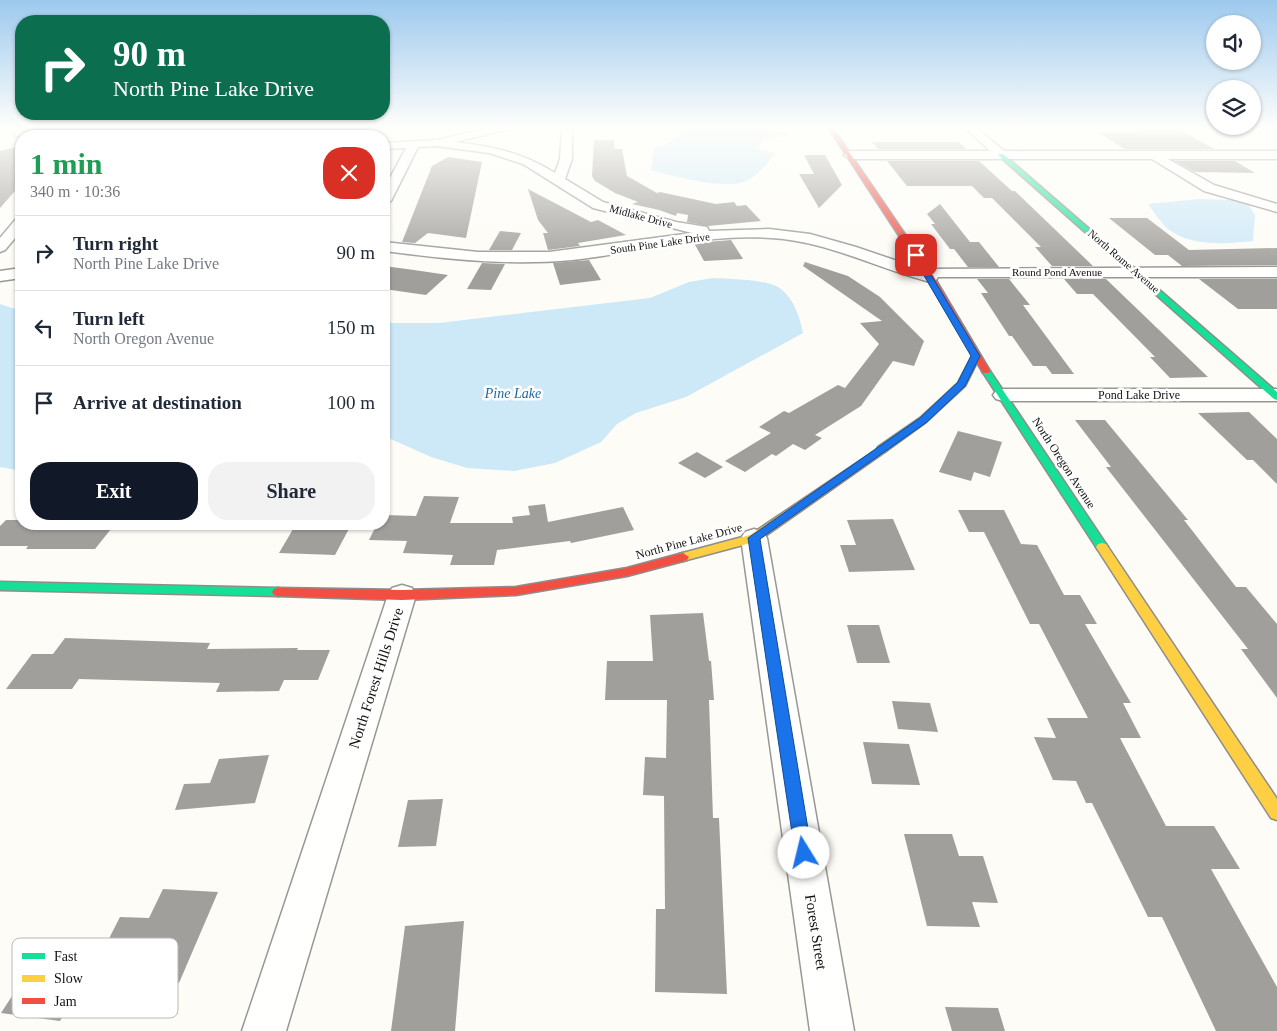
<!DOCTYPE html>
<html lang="en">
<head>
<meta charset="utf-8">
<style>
	body { margin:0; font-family:"Times New Roman",serif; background:#f2f2f3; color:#1f2937; height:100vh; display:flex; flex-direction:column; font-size:19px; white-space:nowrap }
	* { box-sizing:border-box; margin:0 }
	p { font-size:16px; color:#747a83 }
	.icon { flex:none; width:28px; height:28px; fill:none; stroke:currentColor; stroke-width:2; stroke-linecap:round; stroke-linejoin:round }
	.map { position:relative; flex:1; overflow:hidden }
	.panel { position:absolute; left:15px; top:130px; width:375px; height:400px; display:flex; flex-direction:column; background:#fff; border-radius:20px; box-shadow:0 1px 4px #0004 }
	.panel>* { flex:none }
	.guide { position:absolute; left:15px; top:15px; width:375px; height:105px; border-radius:20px; box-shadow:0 1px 4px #0004; background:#0b6e4f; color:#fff; overflow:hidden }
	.buttons { position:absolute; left:1206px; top:15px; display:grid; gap:10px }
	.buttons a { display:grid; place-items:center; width:55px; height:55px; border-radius:50%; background:#fff; box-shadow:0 1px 4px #0004; font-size:25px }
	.pin { position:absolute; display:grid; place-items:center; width:42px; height:42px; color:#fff; margin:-21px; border-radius:10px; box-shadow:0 2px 8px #0006 }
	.me { position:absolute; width:55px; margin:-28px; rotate:351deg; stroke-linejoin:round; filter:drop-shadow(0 0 4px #0008) }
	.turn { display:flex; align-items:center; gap:18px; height:105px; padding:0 15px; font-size:22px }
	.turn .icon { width:65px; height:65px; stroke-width:2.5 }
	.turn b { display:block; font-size:35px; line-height:42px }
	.round { display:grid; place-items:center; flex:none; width:52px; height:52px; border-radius:20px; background:#f2f2f3 }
	.headline { display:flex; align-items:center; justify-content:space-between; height:85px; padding:0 15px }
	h1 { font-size:30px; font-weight:700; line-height:38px; color:#1e9e55 }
	.button { display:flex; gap:10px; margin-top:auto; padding:10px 15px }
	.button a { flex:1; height:58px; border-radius:20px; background:#111827; color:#fff; font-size:20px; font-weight:700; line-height:58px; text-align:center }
	.button a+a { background:#f2f2f3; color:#1f2937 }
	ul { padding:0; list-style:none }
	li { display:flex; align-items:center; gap:15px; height:75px; padding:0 15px; border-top:1px solid #e0e1e3 }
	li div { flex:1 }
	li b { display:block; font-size:19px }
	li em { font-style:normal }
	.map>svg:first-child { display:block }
</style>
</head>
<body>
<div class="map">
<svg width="1277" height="1031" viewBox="0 0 1277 1031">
	<rect width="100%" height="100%" fill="#fdfcf7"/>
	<g fill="#cde8f7">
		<path d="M695 127H750L785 132 789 135 763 140 758 149 775 153C767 165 755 179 740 183 721 188 670 176 651 170L654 148C670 145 680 134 695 127Z"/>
		<path d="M1199 199 1231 200 1249 205 1255 215 1253 241C1227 244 1191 247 1168 229 1161 223 1154 212 1148 204Z"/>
		<path d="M713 278C729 279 769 279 781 289 794 299 800 318 803 333L686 397 636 413 617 424 601 442 555 463 514 471 467 468 431 457 384 436V320L392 323H439L650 298 689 282Z"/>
		<path d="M0 304 21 311V471L0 467Z"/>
	</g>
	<g fill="#a19f9c">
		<path d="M1129 127H1176L1214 149H1125L1098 132H1138Z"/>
		<path d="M594 140H614L615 149H622L627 176 657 193 660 192 716 204 734 202 737 206 746 205 761 221 708 226 687 222 688 215 677 213 676 216 659 210 632 204 638 202 615 193 595 181 592 176Z"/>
		<path d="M872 142H959L966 149H878Z"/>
		<path d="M21 146V184L0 208V151Z"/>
		<path d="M804 155H825L842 185 819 208 799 174H814Z"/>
		<path d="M448 157 482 162 466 238 428 233 415 243 402 242 432 166Z"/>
		<path d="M887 161H979L1012 191H1015L1093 266H1052L1035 247H1041L992 198H984L972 186H907Z"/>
		<path d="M1175 161H1235L1255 173 1195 172Z"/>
		<path d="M528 189 591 222 598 220 626 235 578 243 580 246 548 250 543 233H548L538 220Z"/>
		<path d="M940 204 970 242H979L999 267H968L954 249H950L931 224H935L927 214Z"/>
		<path d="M1109 218H1147L1189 250 1277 248V265L1182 266 1168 255H1155Z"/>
		<path d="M500 231 521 233 512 250H489Z"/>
		<path d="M731 240 743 259 704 261 694 243Z"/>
		<path d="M589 260 601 280 560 285 553 263Z"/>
		<path d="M805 262 848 276 880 297 924 341 914 366 893 361 861 406 815 435 822 438 805 450 793 444 776 456 772 454 745 472 725 461 771 433 759 427 784 411 789 413 838 385 845 388 879 344 860 323 882 321 803 266Z"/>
		<path d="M482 263 505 264 491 290 467 289Z"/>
		<path d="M384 266 407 269 448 275 426 295 384 289Z"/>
		<path d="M977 279H1009L1030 305H1023L1074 374H1052L1046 366H1033L1012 336H1009L981 293H988Z"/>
		<path d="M1064 279H1106L1208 377 1170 378 1150 357H1155L1093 294H1077Z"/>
		<path d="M1199 279H1277V309H1238Z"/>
		<path d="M1249 412 1277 439V484L1253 460H1247L1198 413Z"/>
		<path d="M1075 420H1105L1188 520H1184L1236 587H1246L1277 624V698L1241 649H1248L1106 467H1111Z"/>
		<path d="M958 431 1002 442 990 477 974 472 971 481 939 472Z"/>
		<path d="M697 452 723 467 705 478 678 463Z"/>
		<path d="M424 496 459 497 450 523H513L512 517 530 515 528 506 545 504 548 522 623 507 634 530 571 543 570 541 497 550 494 565H450L453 555 403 553 407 541 369 540 377 524H384V515L416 516Z"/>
		<path d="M958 510H1004L1021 544 1037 545 1064 595H1080L1097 624H1085L1131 703H1123L1141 738H1120L1166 826H1214L1240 869H1211L1277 987V1031H1216L1162 917H1148L1092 803H1086L1076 781 1053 780 1034 737 1056 738 1047 718H1088L1039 624H1030L984 532H969Z"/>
		<path d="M893 519 915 570 849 572 840 545H856L847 520Z"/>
		<path d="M6 520H21V524H115L95 549H26L28 546H0V526Z"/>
		<path d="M296 524H318L351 525 335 555 279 553Z"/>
		<path d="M703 613 709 661H711L714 700H709L713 818H719L727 994 655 992 656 909H665L664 796 643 795 645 757 666 758 667 700H605L607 661H653L650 615Z"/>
		<path d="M847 625H879L890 663H857Z"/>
		<path d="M65 638 210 643 207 649 298 648 297 650H330L318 680H284L279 691 216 692 220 683 79 679 72 689H6L32 654H53Z"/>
		<path d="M892 701 930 703 938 732 898 729Z"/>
		<path d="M863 742 909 744 920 785 872 784Z"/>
		<path d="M269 755 255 803 175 810 184 784 210 783 219 759Z"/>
		<path d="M443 799 436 846 398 847 408 800Z"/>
		<path d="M904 834H952L959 856H983L998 903 972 902 980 927 927 926Z"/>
		<path d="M163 889 218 892 179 983 84 979 60 1021 1 1013 40 953 98 960 120 917 149 918Z"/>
		<path d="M464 921 455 1031H391L405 926Z"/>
		<path d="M945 1007 998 1008 1005 1031H952Z"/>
	</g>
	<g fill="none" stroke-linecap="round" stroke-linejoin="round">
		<g stroke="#979795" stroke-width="3">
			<g id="street">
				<path d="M26 127H40L30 133 32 136H15V132Z"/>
				<path d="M493 127H511L510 129 455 142C494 147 521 152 555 173L560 159 562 127H572V159L565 179 603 202 676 222 707 227 709 231 769 229 810 234 856 247 921 269 1277 267V277H938L936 280 930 282C876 268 827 241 771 238 704 233 638 253 572 260 509 266 446 259 384 251V242L478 252H549L692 233 593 208 523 164 489 153 437 146 418 147 391 201 384 205V189L406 148 384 149V143L437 140Z"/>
				<path d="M964 127H975L1004 151H1277V159H1168L1214 185 1277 204V212L1204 191 1152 159H850L844 155 850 151H990Z"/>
				<path d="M21 218V231L5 250 0 252V238L16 219Z"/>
				<path d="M21 268V278L0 281V271Z"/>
				<path d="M1003 389H1277V401H1003L996 399 993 395 996 391Z"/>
				<path d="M754 529 763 532 767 538 854 1031H810L741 538 745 532Z"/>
				<path d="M402 585 412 588 416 595 286 1031H242L388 595 392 588Z"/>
			</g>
		</g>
		<g stroke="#8e8d8b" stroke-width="3">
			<g id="fast">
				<path d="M999 154H1003L1277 392V400L1274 399 999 156Z"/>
				<path d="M976 353 980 356 965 386 926 422 886 451H878L877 449 878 447 920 418 958 383 972 356Z"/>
				<path d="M986 368 990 371 1106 544 1108 547 1106 550H1098L982 371Z"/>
				<path d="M0 582 278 588 282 589 284 592 282 595 278 596 0 590Z"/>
			</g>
		</g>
		<g stroke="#8e8d8b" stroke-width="3">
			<g id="slow">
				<path d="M882 446 887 449 886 451 758 541 683 561 677 557 679 554 750 535Z"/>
				<path d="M1102 543 1106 544 1277 799V820L1271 818 1098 550 1096 547 1098 544Z"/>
			</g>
		</g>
		<g stroke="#8e8d8b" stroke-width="3">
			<g id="jam">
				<path d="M828 127H832L934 277 990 371 989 373H983L982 371 926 277Z"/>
				<path d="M683 553 689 557 687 560 627 576 516 595 402 600 278 596 274 595 272 592 274 589 278 588 402 590 516 587 627 568Z"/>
			</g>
		</g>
		<use href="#street" fill="#fffffe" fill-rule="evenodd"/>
		<use href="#fast" fill="#16e098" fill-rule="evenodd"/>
		<use href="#slow" fill="#ffcf43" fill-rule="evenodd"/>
		<use href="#jam" fill="#f24e42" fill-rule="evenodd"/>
	</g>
	<linearGradient id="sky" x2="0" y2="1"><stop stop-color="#9dc9ee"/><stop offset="0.47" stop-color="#fefefb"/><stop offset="1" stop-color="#fefefb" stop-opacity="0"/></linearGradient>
	<rect width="1277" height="271" fill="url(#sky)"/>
	<path fill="#1a73e8" stroke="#114b97" d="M916 253 919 255 980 356 965 386 927 422 760 539 812 853 810 859 804 862 798 859 795 853 748 538 920 418 958 382 971 356 912 255Z"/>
	<g text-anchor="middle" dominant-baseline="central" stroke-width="5" stroke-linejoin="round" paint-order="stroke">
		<g font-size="11" fill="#111" stroke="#fff">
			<text transform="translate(641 216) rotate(15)">Midlake Drive</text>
			<text transform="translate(660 243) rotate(-8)">South Pine Lake Drive</text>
			<text transform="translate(1124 261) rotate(41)">North Rome Avenue</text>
			<text x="1057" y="272">Round Pond Avenue</text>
		</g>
		<g font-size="12" fill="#111" stroke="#fff">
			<text x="1139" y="395">Pond Lake Drive</text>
			<text transform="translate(1064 463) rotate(57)">North Oregon Avenue</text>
			<text transform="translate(689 541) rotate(-15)">North Pine Lake Drive</text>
		</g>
		<g font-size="14" font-style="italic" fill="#1768a6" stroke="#fff">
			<text x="513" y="393">Pine Lake</text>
		</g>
		<g font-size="15" fill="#111" stroke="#fff">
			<text transform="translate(376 678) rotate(-72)">North Forest Hills Drive</text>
			<text transform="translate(816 932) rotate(81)">Forest Street</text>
		</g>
	</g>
	<rect x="12" y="938" width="166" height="80" rx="8" fill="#fff" stroke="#b8b8b8" stroke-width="1"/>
	<rect x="22" y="953" width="23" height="6" fill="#16e098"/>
	<rect x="22" y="975" width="23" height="7" fill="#ffcf43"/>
	<rect x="22" y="998" width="23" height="6" fill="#f24e42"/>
	<g font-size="14" fill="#111">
		<text x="54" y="961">Fast</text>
		<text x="54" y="983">Slow</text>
		<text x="54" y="1006">Jam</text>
	</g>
</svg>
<div class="buttons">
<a><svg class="icon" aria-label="sound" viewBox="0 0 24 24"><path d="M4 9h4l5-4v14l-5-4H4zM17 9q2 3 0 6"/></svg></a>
<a><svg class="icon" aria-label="layers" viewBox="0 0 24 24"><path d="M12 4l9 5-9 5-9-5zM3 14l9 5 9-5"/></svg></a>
</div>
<div class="pin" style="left:916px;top:255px;background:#d93025"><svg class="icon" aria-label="arrive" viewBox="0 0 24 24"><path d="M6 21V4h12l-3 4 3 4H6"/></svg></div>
<svg class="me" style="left:804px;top:853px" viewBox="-20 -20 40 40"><circle r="19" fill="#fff"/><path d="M0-13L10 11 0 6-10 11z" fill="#1a73e8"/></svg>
<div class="guide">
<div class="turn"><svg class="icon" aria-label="right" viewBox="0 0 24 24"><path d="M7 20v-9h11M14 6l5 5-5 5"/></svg><div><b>90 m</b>North Pine Lake Drive</div></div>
</div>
<section class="panel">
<div class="headline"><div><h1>1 min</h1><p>340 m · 10:36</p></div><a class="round" style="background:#d93025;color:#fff"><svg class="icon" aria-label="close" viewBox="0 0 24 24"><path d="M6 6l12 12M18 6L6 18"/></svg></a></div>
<ul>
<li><svg class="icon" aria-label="right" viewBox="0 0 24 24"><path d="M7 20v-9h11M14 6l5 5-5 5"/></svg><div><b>Turn right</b><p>North Pine Lake Drive</p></div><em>90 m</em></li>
<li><svg class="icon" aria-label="left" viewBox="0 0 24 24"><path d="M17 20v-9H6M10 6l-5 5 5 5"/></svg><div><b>Turn left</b><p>North Oregon Avenue</p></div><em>150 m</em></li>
<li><svg class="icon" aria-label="arrive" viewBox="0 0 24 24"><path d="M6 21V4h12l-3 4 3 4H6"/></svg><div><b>Arrive at destination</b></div><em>100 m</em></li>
</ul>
<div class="button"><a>Exit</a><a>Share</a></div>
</section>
</div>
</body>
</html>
